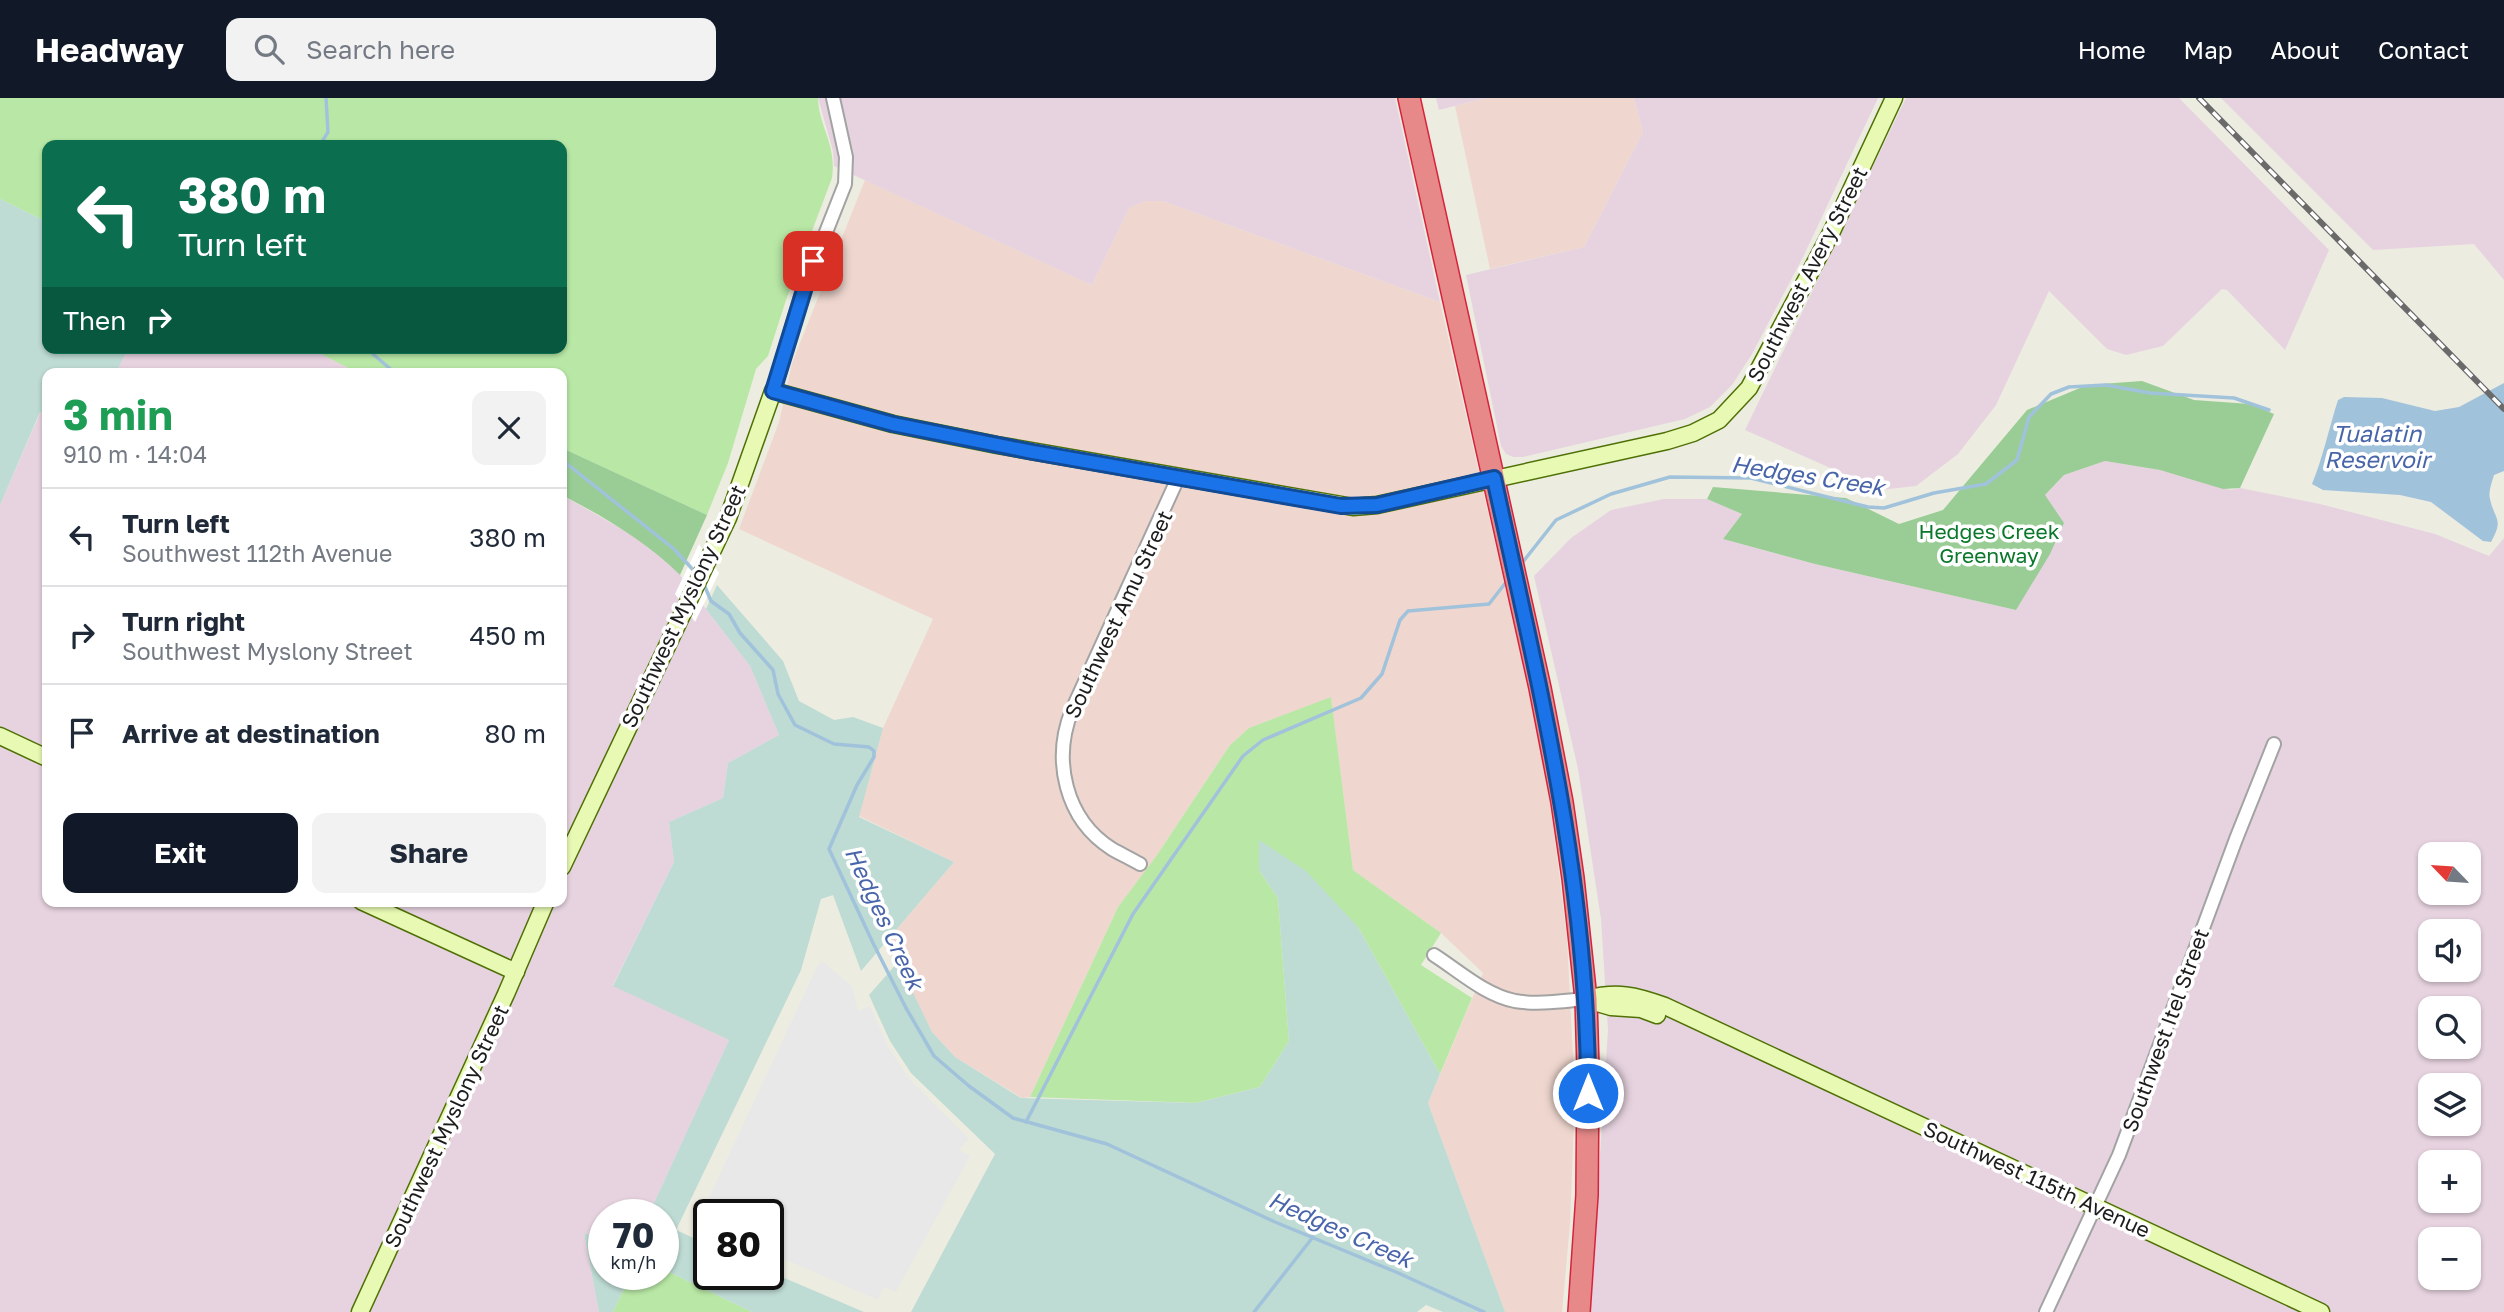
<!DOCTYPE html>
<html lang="en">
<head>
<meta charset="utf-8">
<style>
	body { margin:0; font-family:"Golos Text",sans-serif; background:#f2f2f3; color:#1f2937; height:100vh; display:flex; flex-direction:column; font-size:26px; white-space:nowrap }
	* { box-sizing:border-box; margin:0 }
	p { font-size:23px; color:#747a83 }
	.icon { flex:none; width:38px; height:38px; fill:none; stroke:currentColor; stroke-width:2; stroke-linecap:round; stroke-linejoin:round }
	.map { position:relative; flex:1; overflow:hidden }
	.sheet { position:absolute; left:42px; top:270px; width:525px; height:539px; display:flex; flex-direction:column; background:#fff; border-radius:14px; box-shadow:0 2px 5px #0004 }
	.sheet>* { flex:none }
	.banner { position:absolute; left:42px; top:42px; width:525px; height:214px; border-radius:14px; box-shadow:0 2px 5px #0004; background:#0b6e4f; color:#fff; overflow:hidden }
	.needle { width:46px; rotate:295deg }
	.buttons { position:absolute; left:2418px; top:744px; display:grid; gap:14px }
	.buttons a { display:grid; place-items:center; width:63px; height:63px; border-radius:14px; background:#fff; box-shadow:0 2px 5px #0004; font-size:35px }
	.speed { position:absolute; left:588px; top:1101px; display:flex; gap:14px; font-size:35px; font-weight:700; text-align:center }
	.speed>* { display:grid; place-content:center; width:91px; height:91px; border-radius:50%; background:#fff; box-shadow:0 2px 5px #0004; line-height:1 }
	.speed small { font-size:18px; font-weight:400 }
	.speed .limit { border:4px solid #111; border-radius:10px; background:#fff; color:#111 }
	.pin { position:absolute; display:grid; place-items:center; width:60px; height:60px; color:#fff; margin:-30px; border-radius:14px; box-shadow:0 4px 10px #0006 }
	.me { position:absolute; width:77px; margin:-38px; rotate:0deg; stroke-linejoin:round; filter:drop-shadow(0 0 5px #0008) }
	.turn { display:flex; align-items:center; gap:24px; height:147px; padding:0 21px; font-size:32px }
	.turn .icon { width:91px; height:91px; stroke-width:2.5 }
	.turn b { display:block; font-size:49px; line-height:60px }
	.then { display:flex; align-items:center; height:66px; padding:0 21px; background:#0003; gap:14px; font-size:26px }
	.round { display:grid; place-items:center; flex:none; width:74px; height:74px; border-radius:14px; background:#f2f2f3 }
	.overview { display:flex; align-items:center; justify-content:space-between; height:119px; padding:0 21px }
	h1 { font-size:42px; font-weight:700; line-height:52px; color:#1e9e55 }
	.cta { display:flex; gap:14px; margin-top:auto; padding:14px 21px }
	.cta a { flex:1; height:80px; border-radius:14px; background:#111827; color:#fff; font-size:28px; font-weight:700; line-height:80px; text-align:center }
	.cta a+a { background:#f2f2f3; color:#1f2937 }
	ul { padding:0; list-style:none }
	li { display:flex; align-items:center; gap:21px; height:98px; padding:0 21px; border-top:2px solid #e0e1e3 }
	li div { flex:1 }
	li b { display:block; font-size:26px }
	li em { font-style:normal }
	header { display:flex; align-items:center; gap:42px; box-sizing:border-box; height:98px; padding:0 35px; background:#111827; color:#fff }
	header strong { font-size:33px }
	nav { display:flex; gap:38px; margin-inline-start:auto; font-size:24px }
	.search { width:490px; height:63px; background:#f2f2f3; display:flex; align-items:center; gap:18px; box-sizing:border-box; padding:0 24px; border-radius:14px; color:#747a83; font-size:26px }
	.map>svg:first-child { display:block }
</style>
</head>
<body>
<header>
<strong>Headway</strong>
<div class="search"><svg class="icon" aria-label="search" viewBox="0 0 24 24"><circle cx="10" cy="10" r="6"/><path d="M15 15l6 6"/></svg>Search here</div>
<nav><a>Home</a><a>Map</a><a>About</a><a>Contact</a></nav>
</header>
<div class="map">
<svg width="2504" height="1214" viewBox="0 0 2504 1214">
	<rect width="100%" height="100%" fill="#edece1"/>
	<g fill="#efd7cf">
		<path d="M1486 0H1634L1643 34 1584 149 1490 171 1455 8Z"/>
		<path d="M865 82 1092 187 1129 110 1145 103H1163L1440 204 1531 602 1551 709 1567 841 1575 998 1570 1126 1562 1214H1505L1428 1005 1483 875 1441 835 1353 772 1331 600 1249 630 1230 647 1157 757 1118 809 1030 999 1022 1000 955 959 932 934 886 844 954 764 859 718 883 630 933 521 739 431 779 324 792 265Z"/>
	</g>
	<g fill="#e6d3df" fill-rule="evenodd">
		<path d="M818 0H1395L1440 204 1163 103H1145L1129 110 1092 187 834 68 833 53Z"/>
		<path d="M1436 0H1486L1439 12Z"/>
		<path d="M1634 0H1878L1803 159 1752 256 1732 287 1710 309 1685 321 1523 359H1513L1506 356 1501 348 1466 177 1584 149 1643 34Z"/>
		<path d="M1906 0H2179L2329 152 2285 252 2227 192 2222 191 2163 248 2126 257 2107 251 2049 193 1996 307 1958 356 1916 388 1880 392 1745 332Z"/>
		<path d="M2221 0H2504V182L2474 146 2373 152Z"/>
		<path d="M128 250H309L358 275H116Z"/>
		<path d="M41 313 47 316V803H562V397L634 438 664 461 680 477 750 568 779 637 728 665 723 700 669 724 674 764 613 887 729 942 649 1116H604V1143L584 1135 599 1214H0V407Z"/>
		<path d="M2105 363 2160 372 2231 392 2240 390 2320 406 2435 436 2489 458 2504 440V1214H1590L1608 932 1601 821 1578 671 1534 478 1571 440 1611 412 1664 401H1707L1742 416 1723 441 1815 466 2016 512 2045 397 2064 377ZM2431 756H2469V794H2431ZM2431 833H2469V872H2431ZM2431 910H2469V948H2431ZM2431 987H2469V1026H2431ZM2431 1064H2469V1102H2431ZM2431 1141H2469V1180H2431Z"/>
	</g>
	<g fill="#b9e8a6">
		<path d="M0 0H818C819 30 837 46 832 80L786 202 768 258 756 271 728 365 707 417 562 350V275H358L309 250H562V47H47V124L0 101Z"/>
		<path d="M1331 599 1353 772 1441 835 1421 867 1472 900 1440 976 1358 829 1259 772 1278 800 1289 943 1260 989 1196 1005 1030 999 1118 809 1157 757 1230 647 1249 630Z"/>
		<path d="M663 1171 752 1214H613L631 1176H663Z"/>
	</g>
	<g fill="#9acd95">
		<path d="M2142 283 2194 302 2250 306 2274 316 2240 390 2223 391 2160 372 2105 363 2064 377 2045 397 2064 425 2050 456 2016 512 1815 466 1723 441 1742 416 1707 401 1713 389 1846 400 1899 426 1943 412 2027 312 2087 287Z"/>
		<path d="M562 350 707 417 680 477C646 443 604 419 562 397Z"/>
	</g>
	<g fill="#bedbd4">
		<path d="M0 101 47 124V250H128L116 275H47V316L40 314 0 407Z"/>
		<path d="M717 487 783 563 799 603 834 622 853 619 883 630 859 719 954 764 861 873 833 797 821 801 801 872 676 1132 709 1147V1176H768V1173L864 1214H752L663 1171V1116H649L729 942 613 888 674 764 669 724 723 700 728 665 779 637 750 568 706 511Z"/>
		<path d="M1259 742 1306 773 1358 829 1440 976 1428 1005 1505 1214H1443L1426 1207 1417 1214H911L995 1056 911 975 890 943 869 897 898 864 932 934 955 959 1021 1000 1196 1005 1260 989 1289 943 1278 800 1259 772Z"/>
		<path d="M584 1135 604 1143V1176H631L613 1214H599Z"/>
	</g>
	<path fill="#e8e8e8" d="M822 863 852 888 858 913 870 908 888 949 911 983 969 1041 959 1052 970 1058 896 1194 884 1189 878 1202 768 1154V1116H716L704 1110 817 869Z"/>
	<path fill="#a1c2db" d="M2504 285V373L2494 377C2492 384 2488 394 2490 401 2495 423 2504 420 2491 444L2483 443 2431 404 2400 397 2323 392 2312 386C2323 359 2329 330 2338 302L2344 299 2382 300 2435 313 2459 309Z"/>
	<path fill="#fff" d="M699 446 719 475 695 524 675 496Z"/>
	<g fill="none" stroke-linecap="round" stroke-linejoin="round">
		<g stroke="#a1c2db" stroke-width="3.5">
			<path d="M320 47 328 34 326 0"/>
			<path d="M366 250 395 275"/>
			<path d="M562 362 674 451 696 475"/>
			<path d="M1522 465 1556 422 1611 396 1670 379 1751 380 1868 409 1884 410 1934 395 1986 386 2017 362 2029 319 2051 296 2069 289 2106 287 2150 295 2234 300 2269 312"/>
			<path d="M703 484 711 503 729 516 740 535 773 572 778 596 795 627 834 646 869 649 874 653V659L857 687 829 751 873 845 906 910 934 958 969 988 1013 1020 1107 1046 1275 1124 1396 1174 1484 1214"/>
			<path d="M1026 1024 1133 816 1243 658 1263 642 1361 600 1382 576 1400 522 1408 513 1489 506 1507 483"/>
			<path d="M1254 1214 1313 1139"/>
		</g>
		<g stroke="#a3a3a3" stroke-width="16">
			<g id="street">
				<path d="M773 293 802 195 845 86 846 59 833 0"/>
				<path d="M1140 766C1131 761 1121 756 1112 751 1065 721 1052 662 1072 612L1178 380"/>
				<path d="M1434 857C1459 873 1485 897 1515 903 1538 907 1563 903 1586 901"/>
				<path d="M2046 1214 2119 1057 2236 741 2274 646"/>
			</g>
		</g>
		<g stroke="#4e7005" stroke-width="19">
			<g id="secondary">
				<path d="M0 638 47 660"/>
				<path d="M562 769 728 420 773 293 893 326 997 347 1353 409 1377 407 1667 343 1693 335 1719 322 1749 290 1832 133 1894 0"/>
				<path d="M361 803 516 874"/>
				<path d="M1586 901C1617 893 1635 897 1665 908L2321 1214"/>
				<path d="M1587 902 1611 909 1641 911 1657 917"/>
				<path d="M360 1214 506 896 546 803"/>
			</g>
		</g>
		<g stroke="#d6233c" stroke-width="24">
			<path id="highway" d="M1409 0 1540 590 1562 704 1573 780 1586 901 1588 971 1587 1097 1579 1214"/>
		</g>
		<use href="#street" stroke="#fff" stroke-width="12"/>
		<use href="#secondary" stroke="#e7f9b3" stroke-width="16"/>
		<use href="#highway" stroke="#e68988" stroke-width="21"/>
		<g stroke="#6a6a6a" stroke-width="6">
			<path id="rail" d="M2199 0 2504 311"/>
		</g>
		<use href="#rail" stroke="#fff" stroke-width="3.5" stroke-dasharray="10" stroke-linecap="butt"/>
	</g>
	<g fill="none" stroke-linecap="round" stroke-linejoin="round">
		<g stroke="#114b97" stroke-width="18">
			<path id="route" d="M813 163 773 293 893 326 1033 354 1341 408 1377 407 1494 380C1538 583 1589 786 1588 995"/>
		</g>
		<use href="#route" stroke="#1a73e8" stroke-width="12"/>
	</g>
	<g text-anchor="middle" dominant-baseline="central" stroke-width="7" stroke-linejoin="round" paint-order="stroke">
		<g font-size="21" fill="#1c1c1c" stroke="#fff">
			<text transform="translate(1807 176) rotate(-63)">Southwest Avery Street</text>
			<text transform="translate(683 508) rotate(-65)">Southwest Myslony Street</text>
			<text transform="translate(1118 516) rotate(-65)">Southwest Amu Street</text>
			<text transform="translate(2165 932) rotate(-70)">Southwest Itel Street</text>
			<text transform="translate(446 1028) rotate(-65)">Southwest Myslony Street</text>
			<text transform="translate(2037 1081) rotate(25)">Southwest 115th Avenue</text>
		</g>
		<g font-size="21" fill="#0b782b" stroke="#fff">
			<text x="1989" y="433">Hedges Creek<tspan x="1989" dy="24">Greenway</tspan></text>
		</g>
		<g font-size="23" font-style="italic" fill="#4965aa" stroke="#fff">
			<text x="2377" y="335">Tualatin<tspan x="2377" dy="26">Reservoir</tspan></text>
			<text transform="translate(1808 377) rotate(9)">Hedges Creek</text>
			<text transform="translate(885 820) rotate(65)">Hedges Creek</text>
			<text transform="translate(1341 1131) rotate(24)">Hedges Creek</text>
		</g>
	</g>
</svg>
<div class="buttons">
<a><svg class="needle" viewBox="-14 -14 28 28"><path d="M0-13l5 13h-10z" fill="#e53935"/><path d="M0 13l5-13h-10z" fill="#747a83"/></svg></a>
<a><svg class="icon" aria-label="sound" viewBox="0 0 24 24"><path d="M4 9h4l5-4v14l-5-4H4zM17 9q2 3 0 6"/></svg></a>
<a><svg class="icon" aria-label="search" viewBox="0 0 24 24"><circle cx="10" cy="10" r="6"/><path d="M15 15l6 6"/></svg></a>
<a><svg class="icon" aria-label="layers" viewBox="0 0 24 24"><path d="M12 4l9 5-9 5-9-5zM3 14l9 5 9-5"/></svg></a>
<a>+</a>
<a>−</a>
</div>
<div class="speed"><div>70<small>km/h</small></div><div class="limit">80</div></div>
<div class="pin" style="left:813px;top:163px;background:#d93025"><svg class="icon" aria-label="arrive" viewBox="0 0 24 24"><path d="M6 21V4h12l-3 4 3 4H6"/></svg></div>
<svg class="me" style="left:1588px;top:995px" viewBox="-20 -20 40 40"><circle r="17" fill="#1a73e8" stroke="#fff" stroke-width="3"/><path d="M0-11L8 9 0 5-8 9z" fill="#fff"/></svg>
<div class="banner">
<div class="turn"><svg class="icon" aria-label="left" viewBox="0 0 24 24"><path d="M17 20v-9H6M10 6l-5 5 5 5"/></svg><div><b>380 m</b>Turn left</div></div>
<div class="then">Then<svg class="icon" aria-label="right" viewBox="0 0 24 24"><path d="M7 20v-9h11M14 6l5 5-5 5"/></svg></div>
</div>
<section class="sheet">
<div class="overview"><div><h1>3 min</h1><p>910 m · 14:04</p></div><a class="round"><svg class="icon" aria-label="close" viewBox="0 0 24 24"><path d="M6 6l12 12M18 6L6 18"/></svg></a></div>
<ul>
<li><svg class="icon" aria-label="left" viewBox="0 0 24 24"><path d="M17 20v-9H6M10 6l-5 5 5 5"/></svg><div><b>Turn left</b><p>Southwest 112th Avenue</p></div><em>380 m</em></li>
<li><svg class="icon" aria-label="right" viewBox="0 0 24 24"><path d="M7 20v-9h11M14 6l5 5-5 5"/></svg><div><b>Turn right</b><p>Southwest Myslony Street</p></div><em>450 m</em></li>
<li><svg class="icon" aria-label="arrive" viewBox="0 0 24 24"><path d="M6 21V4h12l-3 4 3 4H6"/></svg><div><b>Arrive at destination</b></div><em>80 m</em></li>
</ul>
<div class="cta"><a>Exit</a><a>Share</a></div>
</section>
</div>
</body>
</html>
